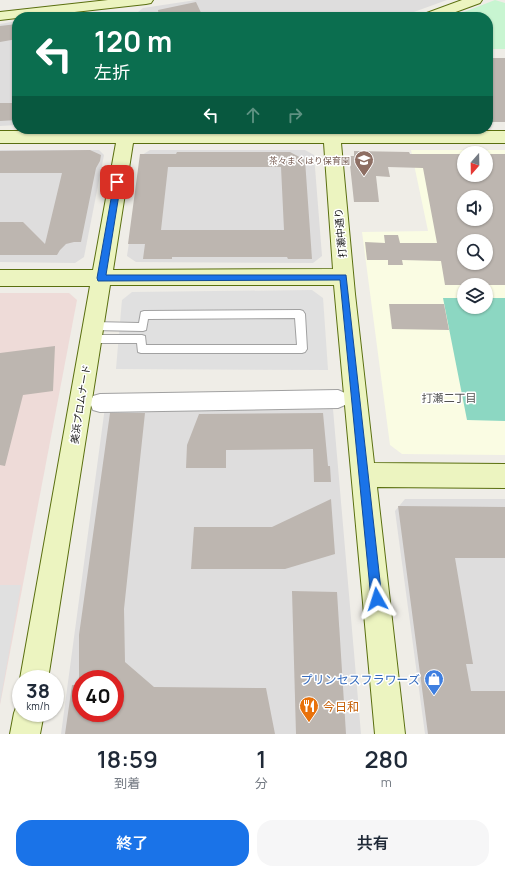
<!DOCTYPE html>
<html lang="ja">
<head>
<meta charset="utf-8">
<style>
	body { margin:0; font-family:Manrope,"Noto Sans JP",sans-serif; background:#f6f6f7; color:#1f2937; height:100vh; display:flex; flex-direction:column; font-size:15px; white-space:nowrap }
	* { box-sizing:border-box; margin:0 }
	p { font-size:13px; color:#747a83 }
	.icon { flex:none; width:22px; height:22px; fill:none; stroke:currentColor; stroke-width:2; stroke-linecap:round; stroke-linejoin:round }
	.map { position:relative; height:734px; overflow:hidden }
	.panel { display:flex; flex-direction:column; background:#fff; flex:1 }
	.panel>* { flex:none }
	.hud { position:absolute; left:12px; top:12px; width:481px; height:122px; border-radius:16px; box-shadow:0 1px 3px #0004; background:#0b6e4f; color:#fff; overflow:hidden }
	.needle { width:26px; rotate:200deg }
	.tools { position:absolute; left:457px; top:146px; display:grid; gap:8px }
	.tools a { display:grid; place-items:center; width:36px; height:36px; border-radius:50%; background:#fff; box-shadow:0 1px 3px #0004; font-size:20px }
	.speed { position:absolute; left:12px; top:670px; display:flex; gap:8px; font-size:20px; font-weight:700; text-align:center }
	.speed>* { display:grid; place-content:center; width:52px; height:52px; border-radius:50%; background:#fff; box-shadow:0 1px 3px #0004; line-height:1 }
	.speed small { font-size:10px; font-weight:400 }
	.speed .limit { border:6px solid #d22; background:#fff; color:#111 }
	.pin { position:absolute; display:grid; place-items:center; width:34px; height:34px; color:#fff; margin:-17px; border-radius:8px; box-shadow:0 2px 6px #0006 }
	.me { position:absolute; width:44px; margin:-22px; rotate:354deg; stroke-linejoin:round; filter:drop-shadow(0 0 3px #0008) }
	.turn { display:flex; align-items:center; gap:14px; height:84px; padding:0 16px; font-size:18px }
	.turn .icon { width:52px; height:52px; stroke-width:2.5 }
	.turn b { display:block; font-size:28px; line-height:34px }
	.lanes { display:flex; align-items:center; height:38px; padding:0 16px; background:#0003; justify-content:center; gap:20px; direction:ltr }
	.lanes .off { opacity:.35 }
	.eta { display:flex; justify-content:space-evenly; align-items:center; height:68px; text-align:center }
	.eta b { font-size:24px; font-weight:600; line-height:28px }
	.primary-button { display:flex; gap:8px; margin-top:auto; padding:8px 16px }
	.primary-button a { flex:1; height:46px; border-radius:16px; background:#1a73e8; color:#fff; font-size:16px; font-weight:600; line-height:46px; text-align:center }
	.primary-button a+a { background:#f6f6f7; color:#1f2937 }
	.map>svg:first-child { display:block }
</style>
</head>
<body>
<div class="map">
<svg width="505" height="734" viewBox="0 0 505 734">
	<rect width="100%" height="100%" fill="#efede7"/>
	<g fill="#dedddd" fill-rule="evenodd">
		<path d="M196 0H447L400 17H139L138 12 143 8Z"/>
		<path d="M99 12 106 14V17H43Z"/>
		<path d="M17 21V125L0 126V24Z"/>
		<path d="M0 150H99L104 155 84 257 75 263 0 262Z"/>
		<path d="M150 150H305L314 155 322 256 313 263 136 262 127 256 142 155Z"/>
		<path d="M105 407 333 409 361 734H61ZM81 679H115V713H81Z"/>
		<path d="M405 499H505V734H425L395 511Z"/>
	</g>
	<path fill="#eedbd8" d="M0 293H69L77 300 0 705Z"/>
	<path fill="#fafce3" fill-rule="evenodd" d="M411 150H505V455L402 454 390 445 362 232 428 231ZM464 153H486V175H464ZM464 197H486V219H464ZM464 241H486V263H464ZM464 285H486V307H464Z"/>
	<path fill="#c8f5d1" d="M495 0 505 3V49H488V17H451Z"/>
	<path fill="#8cd7c2" d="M443 298H464V307H486V298H505V421L467 420Z"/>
	<g fill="#e0e0e0">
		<path d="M312 290 323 298 328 370 116 369 122 300 132 292Z"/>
		<path d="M0 585H21L0 703Z"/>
	</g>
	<g fill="#bdb6b0" fill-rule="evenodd">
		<path d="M196 2 203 17H159L158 10Z"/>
		<path d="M17 24V39L0 42V26Z"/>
		<rect x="488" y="58" width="17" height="64"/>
		<path d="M0 103H17V120L0 121Z"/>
		<path d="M90 150 101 155 100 161 96 168 81 242H74L66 244 60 250 57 255H0V222H23L45 244 62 173H0V151Z"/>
		<path d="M354 151 409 152 410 154H464V175H486V154H505V285H445L441 261 402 260 403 265H388V260H367L365 242 385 243 384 235H398L400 243H437L423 168 388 167 390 177 376 176 379 202H354L349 156H354ZM464 197H486V219H464ZM464 241H486V263H464Z"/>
		<path d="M177 152H290L305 160 312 259H288L287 257H172V259H143L145 244H128L140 154H176ZM168 167H281L284 230H161Z"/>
		<path d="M389 304H444L449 330 392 329Z"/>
		<path d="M55 346 53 391 23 395 5 466 0 465V353Z"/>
		<path d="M110 413H145L124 609 125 662 154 687 266 688 275 734H65L72 685H81V713H115V679H79V635Z"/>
		<path d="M323 413 328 466H330L331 482H314L313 449 226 450V468H186L187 445 199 414Z"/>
		<path d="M331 499 335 554 285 569H191L194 527H272Z"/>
		<path d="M398 506 505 507V558H455L473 664H466L471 691H505V734H428Z"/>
		<path d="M292 591 337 592 346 734H296Z"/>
	</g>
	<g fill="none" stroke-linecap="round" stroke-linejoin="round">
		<g stroke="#a1a1a1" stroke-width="2">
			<path id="lane" d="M300 310 303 311 305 314 307 349 305 352 302 353H141L138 352 137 343H91L88 342 86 339 88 336 91 335H142L145 336 146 345H297L295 318 148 319 146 330 143 331 93 330 90 329 88 326 90 323 93 322 139 323 141 312 144 311Z"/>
		</g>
		<g stroke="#a1a1a1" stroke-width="2">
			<path id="street" d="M338 390 345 393 348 399 345 405 338 408 100 412 93 410 90 403 93 396 100 394Z"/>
		</g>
		<g stroke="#5a6f0f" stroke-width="2">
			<g id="secondary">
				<path d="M108 0H153L151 3 146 4 30 17H17V18L0 20V12Z"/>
				<path d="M462 0H482L480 3 442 17H422L424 14Z"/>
				<path d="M117 129H133V131H323V129H339L340 131H505V143H341L355 294 374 463 505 464V488L377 487 405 734H375L334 285H110L48 679H21V683L20 679 90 286H0V270H93L116 143H0V131H117ZM133 143H324L333 269 113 270Z"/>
				<path d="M21 701V713H44L40 734H10L14 713 18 702Z"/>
			</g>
		</g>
		<use href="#lane" fill="#fff" fill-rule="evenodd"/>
		<use href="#street" fill="#fff" fill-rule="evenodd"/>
		<use href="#secondary" fill="#ecf4c0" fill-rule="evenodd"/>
	</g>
	<path fill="#1a73e8" stroke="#114b97" d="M117 180 121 182 106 275H346L382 599 381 603 377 605 373 603 371 599 340 280 98 281 97 278 114 182Z"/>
	<defs>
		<g id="school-pin" transform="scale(1)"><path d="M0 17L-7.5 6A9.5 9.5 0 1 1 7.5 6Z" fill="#8d6e63" stroke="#fff"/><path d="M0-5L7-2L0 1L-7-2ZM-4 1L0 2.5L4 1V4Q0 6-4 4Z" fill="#fff"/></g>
		<g id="shop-pin" transform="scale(1)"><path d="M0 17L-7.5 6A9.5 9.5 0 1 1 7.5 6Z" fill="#3f7fe0" stroke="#fff"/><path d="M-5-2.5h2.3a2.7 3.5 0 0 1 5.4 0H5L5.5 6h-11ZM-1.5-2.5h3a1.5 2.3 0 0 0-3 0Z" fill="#fff"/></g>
		<g id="restaurant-pin" transform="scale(1)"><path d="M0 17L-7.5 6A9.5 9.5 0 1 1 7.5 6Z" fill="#e8710a" stroke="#fff"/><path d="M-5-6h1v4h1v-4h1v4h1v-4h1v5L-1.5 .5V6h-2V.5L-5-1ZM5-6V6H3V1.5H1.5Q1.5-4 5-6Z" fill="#fff"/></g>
	</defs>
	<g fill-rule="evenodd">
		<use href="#school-pin" x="364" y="160"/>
		<use href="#shop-pin" x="434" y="679"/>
		<use href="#restaurant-pin" x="309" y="706"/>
	</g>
	<g text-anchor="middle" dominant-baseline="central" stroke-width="3" stroke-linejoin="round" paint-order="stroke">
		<g font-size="9" fill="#785e54" stroke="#fff" text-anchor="end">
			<text x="350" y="160">茶々まくはり保育園</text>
		</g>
		<g font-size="10" fill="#202020" stroke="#fff">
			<text transform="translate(340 233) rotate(-95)">打瀬中通り</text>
			<text transform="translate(80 404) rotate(-81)">美浜プロムナード</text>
		</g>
		<g font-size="11" fill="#535353" stroke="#fff">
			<text x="449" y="397">打瀬二丁目</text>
		</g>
		<g font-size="12" fill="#366cbe" stroke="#fff" text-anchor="end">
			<text x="420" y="679">プリンセスフラワーズ</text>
		</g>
		<g font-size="12" fill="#c56008" stroke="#fff" text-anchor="start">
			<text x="323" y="706">今日和</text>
		</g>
	</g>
</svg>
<div class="tools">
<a><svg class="needle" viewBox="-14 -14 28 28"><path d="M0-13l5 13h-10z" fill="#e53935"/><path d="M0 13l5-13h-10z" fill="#747a83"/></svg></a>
<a><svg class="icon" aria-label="sound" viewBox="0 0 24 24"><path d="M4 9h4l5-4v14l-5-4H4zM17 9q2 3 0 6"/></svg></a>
<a><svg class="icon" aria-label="search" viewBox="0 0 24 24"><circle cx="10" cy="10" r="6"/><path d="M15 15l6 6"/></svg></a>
<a><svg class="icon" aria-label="layers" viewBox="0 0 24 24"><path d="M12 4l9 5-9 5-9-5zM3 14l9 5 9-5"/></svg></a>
</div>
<div class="speed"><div>38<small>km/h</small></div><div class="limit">40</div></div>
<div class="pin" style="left:117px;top:182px;background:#d93025"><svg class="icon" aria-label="arrive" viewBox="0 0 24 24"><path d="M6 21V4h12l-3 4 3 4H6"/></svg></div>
<svg class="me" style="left:377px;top:599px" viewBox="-20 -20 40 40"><path d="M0-17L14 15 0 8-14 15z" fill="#1a73e8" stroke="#fff" stroke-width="4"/></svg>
<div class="hud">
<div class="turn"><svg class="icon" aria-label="left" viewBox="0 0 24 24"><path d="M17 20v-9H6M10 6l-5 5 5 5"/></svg><div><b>120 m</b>左折</div></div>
<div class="lanes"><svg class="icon" aria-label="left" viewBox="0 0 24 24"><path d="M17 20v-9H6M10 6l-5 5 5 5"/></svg><svg class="icon off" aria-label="ahead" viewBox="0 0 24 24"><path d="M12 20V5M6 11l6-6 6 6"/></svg><svg class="icon off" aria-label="right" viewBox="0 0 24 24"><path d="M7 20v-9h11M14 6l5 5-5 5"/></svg></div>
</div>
</div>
<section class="panel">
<div class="eta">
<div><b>18:59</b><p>到着</p></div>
<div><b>1</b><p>分</p></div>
<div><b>280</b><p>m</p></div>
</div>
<div class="primary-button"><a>終了</a><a>共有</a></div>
</section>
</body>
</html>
